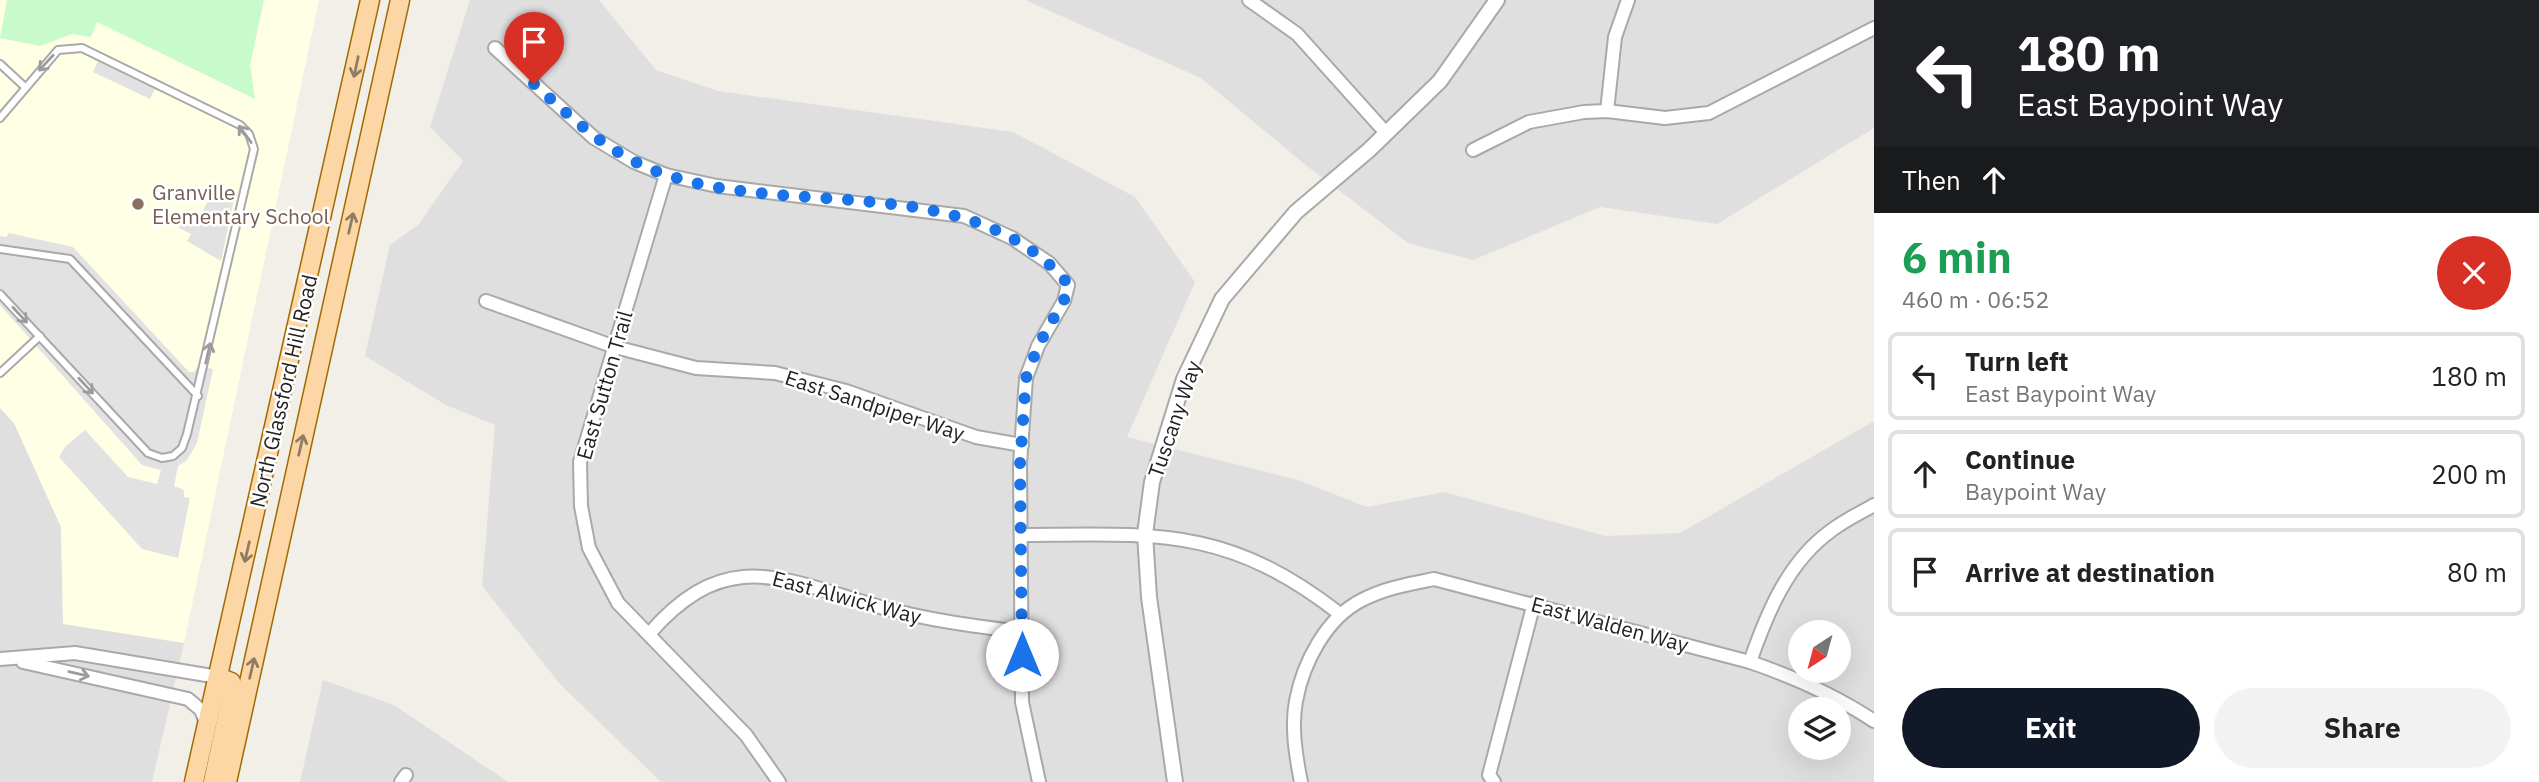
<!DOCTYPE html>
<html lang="en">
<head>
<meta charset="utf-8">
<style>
	body { margin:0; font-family:"IBM Plex Sans",sans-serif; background:#f2f2f2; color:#222; height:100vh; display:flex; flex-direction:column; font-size:26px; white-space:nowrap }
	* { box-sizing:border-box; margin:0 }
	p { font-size:23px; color:#767676 }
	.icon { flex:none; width:38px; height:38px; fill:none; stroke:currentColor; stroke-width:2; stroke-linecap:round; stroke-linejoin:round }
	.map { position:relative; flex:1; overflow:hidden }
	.panel { display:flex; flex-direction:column; background:#fff; width:665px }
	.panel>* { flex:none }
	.hud { background:#202124; color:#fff; overflow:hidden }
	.needle { width:46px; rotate:216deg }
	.controls { position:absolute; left:1788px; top:620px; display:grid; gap:14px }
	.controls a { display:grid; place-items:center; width:63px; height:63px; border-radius:50%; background:#fff; box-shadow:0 7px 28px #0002; font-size:35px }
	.pin { position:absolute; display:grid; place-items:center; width:60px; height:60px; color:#fff; margin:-72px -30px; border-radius:50% 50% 50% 0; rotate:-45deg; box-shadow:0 0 7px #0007 }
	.pin .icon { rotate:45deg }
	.me { position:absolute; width:77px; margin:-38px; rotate:0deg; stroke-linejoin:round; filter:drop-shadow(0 0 5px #0008) }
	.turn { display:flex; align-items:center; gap:24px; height:147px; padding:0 28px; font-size:32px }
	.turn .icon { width:91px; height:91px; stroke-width:2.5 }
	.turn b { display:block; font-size:49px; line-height:60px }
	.then { display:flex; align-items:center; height:66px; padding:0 28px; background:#0003; gap:14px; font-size:26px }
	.round { display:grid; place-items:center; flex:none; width:74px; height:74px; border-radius:37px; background:#f2f2f2 }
	.headline { display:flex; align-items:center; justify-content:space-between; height:119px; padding:0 28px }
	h1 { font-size:42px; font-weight:700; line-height:52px; color:#1e9e55 }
	.cta { display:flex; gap:14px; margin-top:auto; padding:14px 28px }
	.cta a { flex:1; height:80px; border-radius:42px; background:#111827; color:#fff; font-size:28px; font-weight:700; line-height:80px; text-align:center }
	.cta a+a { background:#f2f2f2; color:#222 }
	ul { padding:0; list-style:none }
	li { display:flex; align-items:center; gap:21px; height:88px; margin:0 14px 10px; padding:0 14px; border:4px solid #e0e0e0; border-radius:10px }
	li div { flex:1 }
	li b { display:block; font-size:26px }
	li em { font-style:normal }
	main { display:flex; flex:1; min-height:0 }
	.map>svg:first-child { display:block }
</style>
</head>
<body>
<main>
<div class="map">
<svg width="1874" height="782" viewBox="0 0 1874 782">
	<rect width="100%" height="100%" fill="#f2efe9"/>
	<g fill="#e0dfdf" fill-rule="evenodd">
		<path d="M470 0H599L656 70 718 91 1013 132 1135 197 1195 282 1127 437 1298 480 1367 507 1444 492 1606 536 1680 533 1874 421V782H661L560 684 482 586 495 425 446 405 365 356 390 245 419 224 463 161 430 127ZM1801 632H1839V670H1801ZM1801 709H1839V747H1801Z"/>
		<path d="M1025 0H1874V128L1717 224 1600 207 1473 260 1408 243 1307 166 1201 78Z"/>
		<path d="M0 408 14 423 61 527 63 623 184 643 152 782H0Z"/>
		<path d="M323 680 394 705 508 782H300Z"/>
	</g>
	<path fill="#ffffe5" d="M0 0H319L184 643 63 624 61 527 14 423 0 408Z"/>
	<path fill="#c8facc" d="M7 0H264L250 65 255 99 97 22 91 37 72 34 40 46 0 38Z"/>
	<g fill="#e2e2e2">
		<path d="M98 61 155 89 150 99 93 72Z"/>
		<path d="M213 190 225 196 235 194 221 261 187 241 191 234 179 228 186 213 199 219Z"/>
		<path d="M9 233 73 247 189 372H194L198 366 213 369 197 443 187 460 178 466 174 486 184 490V497L190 498 178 558 142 549 59 457 65 447 85 430 128 477 157 484 161 470 142 465 0 305V236L6 237Z"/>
	</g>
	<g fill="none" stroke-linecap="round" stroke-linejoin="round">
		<g stroke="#a9a9a9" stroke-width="10">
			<g id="service">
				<path d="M0 64 25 87"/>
				<path d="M0 118 58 50 82 48 240 125 249 134 254 149 187 434 182 448 173 456 162 458 148 453 0 294"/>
				<path d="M0 249 70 259 198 396"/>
				<path d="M0 373 40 336"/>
			</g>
		</g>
		<g stroke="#a9a9a9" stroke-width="16">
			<g id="minor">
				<path d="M1249 0 1297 34 1386 133"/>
				<path d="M495 48 594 138 634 162 666 175 717 186 964 216 1012 238 1049 263 1068 285 1064 301 1038 346 1026 378 1020 464 1022 702 1039 782"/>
				<path d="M1607 111 1615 37 1628 0"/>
				<path d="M1473 150 1529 122 1584 112 1607 111 1665 118 1709 113 1874 28"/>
				<path d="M666 175 580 462 581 506 589 548 618 603 746 735 779 782"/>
				<path d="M486 301 615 347 696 368 775 373 846 391 976 437 1022 445"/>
				<path d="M1021 535C1157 534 1227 526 1340 614"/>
				<path d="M649 634C727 544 784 580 880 607 927 620 974 626 1021 632"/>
				<path d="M0 659 75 653 218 677"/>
				<path d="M23 662 188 699 201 710 207 725"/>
				<path d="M1750 662C1767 613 1788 561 1832 530 1845 520 1860 513 1874 505"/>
				<path d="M401 782 406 775"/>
				<path d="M1301 782C1296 757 1291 727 1296 701 1303 663 1326 618 1362 600 1385 588 1409 584 1434 579L1750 662C1794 677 1835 695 1874 721"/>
				<path d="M1494 782 1489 775 1534 603"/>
			</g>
		</g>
		<g stroke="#a9a9a9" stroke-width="18">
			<path id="tertiary" d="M1175 782 1149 597 1145 534 1152 482 1184 379 1222 299 1296 212 1369 150 1440 81 1497 0"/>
		</g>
		<g stroke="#a06b00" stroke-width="21">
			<g id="primary">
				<path d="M194 782 370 0"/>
				<path d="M213 782 232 693 231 682 218 677"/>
				<path d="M227 782 400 0"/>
			</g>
		</g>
		<use href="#service" stroke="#fff" stroke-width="6"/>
		<use href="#minor" stroke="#fff" stroke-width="12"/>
		<use href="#tertiary" stroke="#fff" stroke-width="14"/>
		<use href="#primary" stroke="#fcd6a4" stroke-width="18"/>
	</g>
	<defs><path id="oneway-shaft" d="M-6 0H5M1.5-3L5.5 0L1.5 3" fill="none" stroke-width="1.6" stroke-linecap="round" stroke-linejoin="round" transform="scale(1.75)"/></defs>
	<g stroke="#9c9c9c">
		<use href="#oneway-shaft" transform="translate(46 63) rotate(133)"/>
		<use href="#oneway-shaft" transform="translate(245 134) rotate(-126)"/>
		<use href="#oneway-shaft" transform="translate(20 315) rotate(47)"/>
		<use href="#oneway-shaft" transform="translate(208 353) rotate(-77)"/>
		<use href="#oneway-shaft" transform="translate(86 386) rotate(47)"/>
		<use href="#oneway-shaft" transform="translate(79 674) rotate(13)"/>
	</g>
	<g stroke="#8f7c63">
		<use href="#oneway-shaft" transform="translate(356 67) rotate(102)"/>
		<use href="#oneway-shaft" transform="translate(351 223) rotate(-77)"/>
		<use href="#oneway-shaft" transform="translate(301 445) rotate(-77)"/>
		<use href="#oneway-shaft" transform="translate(247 552) rotate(103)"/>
		<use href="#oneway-shaft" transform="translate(252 668) rotate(-77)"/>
	</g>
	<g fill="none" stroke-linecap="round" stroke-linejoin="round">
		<path stroke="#1a73e8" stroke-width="12" stroke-dasharray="0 21.6" d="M534 84C574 120 611 156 664 174 793 219 971 168 1069 285L1064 300 1038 346 1026 378 1020 464 1022 655"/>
	</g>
	<circle fill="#8d6e63" stroke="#fff" stroke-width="2.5" cx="138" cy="204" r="7"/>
	<g text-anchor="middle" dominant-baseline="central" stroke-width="5" stroke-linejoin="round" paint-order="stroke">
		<g font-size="21" fill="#785e54" stroke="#fff" text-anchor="start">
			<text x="152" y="192">Granville<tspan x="152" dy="24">Elementary School</tspan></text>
		</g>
		<g font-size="21" fill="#222" stroke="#fff">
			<text transform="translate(604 385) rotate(-74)">East Sutton Trail</text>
			<text transform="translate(283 391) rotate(-77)">North Glassford Hill Road</text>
			<text transform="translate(875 405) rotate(18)">East Sandpiper Way</text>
			<text transform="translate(1174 419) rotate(-71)">Tuscany Way</text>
			<text transform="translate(847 597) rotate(15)">East Alwick Way</text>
			<text transform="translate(1610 624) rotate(15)">East Walden Way</text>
		</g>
	</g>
</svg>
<div class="controls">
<a><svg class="needle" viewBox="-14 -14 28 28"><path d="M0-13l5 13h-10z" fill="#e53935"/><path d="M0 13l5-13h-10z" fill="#767676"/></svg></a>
<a><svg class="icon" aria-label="layers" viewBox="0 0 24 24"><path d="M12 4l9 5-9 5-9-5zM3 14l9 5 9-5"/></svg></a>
</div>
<div class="pin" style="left:534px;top:84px;background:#d93025"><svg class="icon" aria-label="arrive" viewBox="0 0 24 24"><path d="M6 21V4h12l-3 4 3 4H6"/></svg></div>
<svg class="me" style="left:1022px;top:655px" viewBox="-20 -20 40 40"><circle r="19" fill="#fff"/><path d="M0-13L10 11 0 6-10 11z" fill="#1a73e8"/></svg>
</div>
<section class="panel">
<div class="hud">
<div class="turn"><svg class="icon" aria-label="left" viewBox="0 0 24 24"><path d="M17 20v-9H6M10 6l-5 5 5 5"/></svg><div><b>180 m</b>East Baypoint Way</div></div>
<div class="then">Then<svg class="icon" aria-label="ahead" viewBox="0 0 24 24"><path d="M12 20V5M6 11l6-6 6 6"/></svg></div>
</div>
<div class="headline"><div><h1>6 min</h1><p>460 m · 06:52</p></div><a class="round" style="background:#d93025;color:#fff"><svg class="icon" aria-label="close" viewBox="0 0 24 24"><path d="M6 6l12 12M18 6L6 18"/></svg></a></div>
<ul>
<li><svg class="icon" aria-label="left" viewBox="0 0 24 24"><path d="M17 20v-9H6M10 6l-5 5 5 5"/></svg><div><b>Turn left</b><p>East Baypoint Way</p></div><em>180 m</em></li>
<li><svg class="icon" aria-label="ahead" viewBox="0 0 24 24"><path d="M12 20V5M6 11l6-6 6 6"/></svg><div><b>Continue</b><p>Baypoint Way</p></div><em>200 m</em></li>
<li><svg class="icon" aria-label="arrive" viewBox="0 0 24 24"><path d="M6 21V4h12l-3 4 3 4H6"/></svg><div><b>Arrive at destination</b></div><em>80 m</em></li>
</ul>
<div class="cta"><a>Exit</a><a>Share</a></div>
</section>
</main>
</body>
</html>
